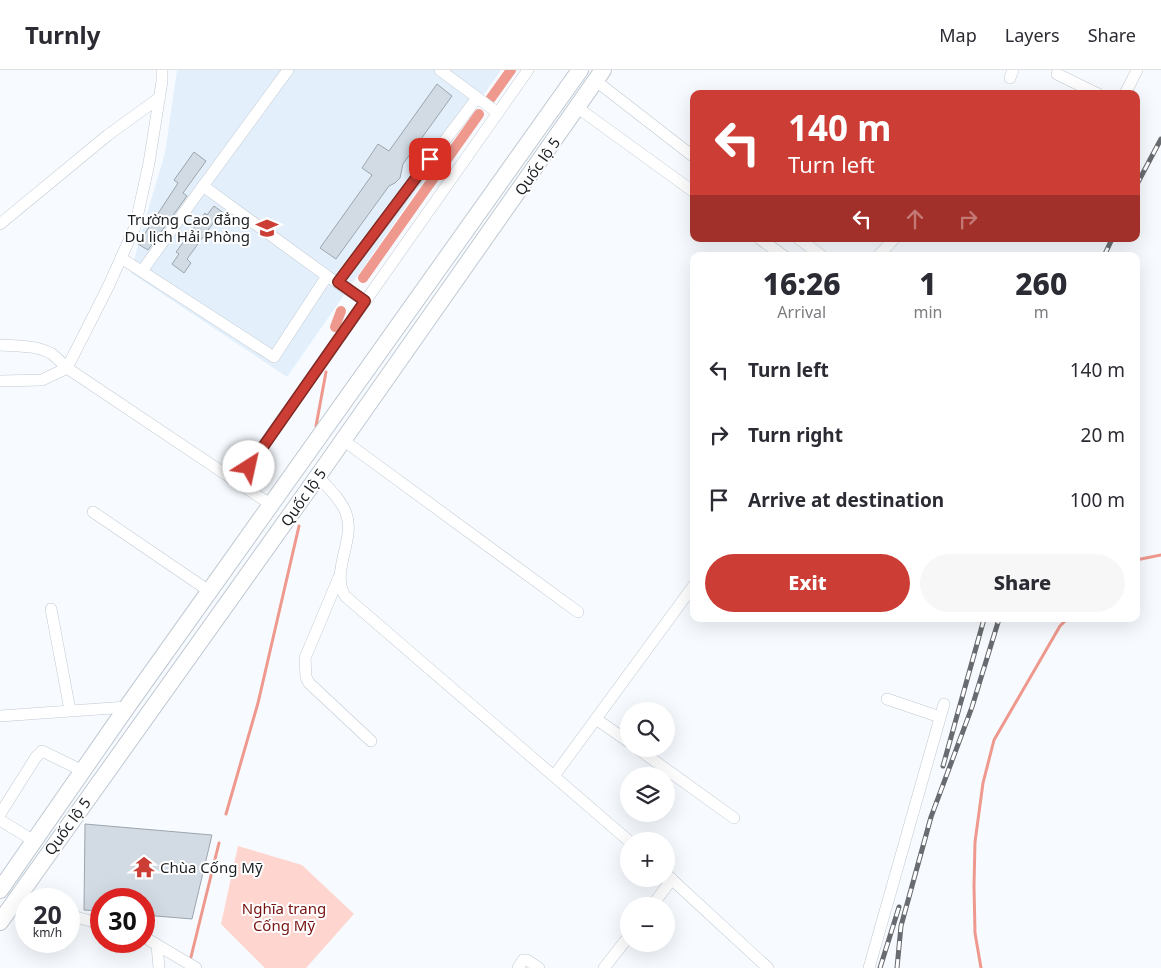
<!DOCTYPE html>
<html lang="en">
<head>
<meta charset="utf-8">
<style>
	body { margin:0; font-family:"Noto Sans",sans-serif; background:#f7f7f7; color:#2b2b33; height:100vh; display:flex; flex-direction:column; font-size:19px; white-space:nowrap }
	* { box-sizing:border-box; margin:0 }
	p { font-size:16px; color:#7c7c81 }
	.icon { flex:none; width:28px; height:28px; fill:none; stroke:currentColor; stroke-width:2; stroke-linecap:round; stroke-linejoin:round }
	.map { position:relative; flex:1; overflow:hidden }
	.drawer { position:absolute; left:690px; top:182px; width:450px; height:370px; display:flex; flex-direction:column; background:#fff; border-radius:10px; box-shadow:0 5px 20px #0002 }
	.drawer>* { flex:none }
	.top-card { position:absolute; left:690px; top:20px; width:450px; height:152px; border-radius:10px; box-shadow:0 5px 20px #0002; background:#cb3d35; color:#fff; overflow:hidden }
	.tools { position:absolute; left:620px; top:632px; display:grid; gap:10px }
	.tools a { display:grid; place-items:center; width:55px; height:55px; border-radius:50%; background:#fff; box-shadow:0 5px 20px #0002; font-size:25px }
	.speed { position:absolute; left:15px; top:818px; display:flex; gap:10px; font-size:25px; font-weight:700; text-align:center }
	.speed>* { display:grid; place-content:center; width:65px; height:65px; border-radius:50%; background:#fff; box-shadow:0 5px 20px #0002; line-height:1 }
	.speed small { font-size:12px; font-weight:400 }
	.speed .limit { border:8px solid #d22; background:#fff; color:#111 }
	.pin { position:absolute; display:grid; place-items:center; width:42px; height:42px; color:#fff; margin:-21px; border-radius:10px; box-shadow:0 2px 8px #0006 }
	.me { position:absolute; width:55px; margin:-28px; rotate:35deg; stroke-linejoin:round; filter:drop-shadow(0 0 4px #0008) }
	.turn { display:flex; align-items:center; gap:18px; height:105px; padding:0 15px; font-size:22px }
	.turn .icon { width:65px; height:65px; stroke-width:2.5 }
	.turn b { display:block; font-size:35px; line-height:42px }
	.lanes { display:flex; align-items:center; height:48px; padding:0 15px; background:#0003; justify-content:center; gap:25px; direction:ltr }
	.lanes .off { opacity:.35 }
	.eta { display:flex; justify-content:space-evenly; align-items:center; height:85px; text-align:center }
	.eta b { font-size:30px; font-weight:800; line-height:35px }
	.primary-button { display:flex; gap:10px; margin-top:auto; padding:10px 15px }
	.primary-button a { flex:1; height:58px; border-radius:30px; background:#cb3d35; color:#fff; font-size:20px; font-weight:800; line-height:58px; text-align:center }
	.primary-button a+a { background:#f7f7f7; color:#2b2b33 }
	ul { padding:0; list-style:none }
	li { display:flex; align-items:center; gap:15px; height:65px; padding:0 15px }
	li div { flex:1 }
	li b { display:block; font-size:19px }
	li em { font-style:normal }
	header { display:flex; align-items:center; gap:30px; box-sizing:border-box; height:70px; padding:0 25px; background:#fff; border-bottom:1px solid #e1e1e2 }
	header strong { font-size:24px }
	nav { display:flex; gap:28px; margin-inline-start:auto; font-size:18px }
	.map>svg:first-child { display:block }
</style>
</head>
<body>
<header>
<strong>Turnly</strong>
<nav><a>Map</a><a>Layers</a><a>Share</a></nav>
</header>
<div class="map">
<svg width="1161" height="898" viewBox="0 0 1161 898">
	<rect width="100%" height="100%" fill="#f7fbff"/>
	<path fill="#e3f0fc" d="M177 0H501L287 307 131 203 138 174 165 83Z"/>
	<path fill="#fed5cf" d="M238 776 302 795 354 844 306 898H265L221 854Z"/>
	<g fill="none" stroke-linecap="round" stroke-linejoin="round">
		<g stroke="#ef998e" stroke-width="3">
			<path d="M316 356 326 302"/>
			<path d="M1136 490 1161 485"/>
			<path d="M226 744 258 633 299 456"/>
			<path d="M190 891 219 773"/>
			<path d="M981 898 975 863 974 816 975 772 983 713 994 670 1060 556 1067 549"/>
		</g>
		<g stroke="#ef998e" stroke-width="10">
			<path d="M491 28 511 0"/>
			<path d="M363 208 479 44"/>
			<path d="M335 257 341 241"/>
		</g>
	</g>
	<g fill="#d2dbe4" stroke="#9ca5ad">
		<path d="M437 14 452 26 403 94 400 108 395 113 389 116 336 189 320 178 372 105 362 98 378 74 389 81Z"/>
		<path d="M194 82 206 91 183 123 187 126 148 180 138 174 178 113 174 110Z"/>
		<path d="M214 136 225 144 218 154 214 152 187 189 191 193 184 203 172 194 179 184 176 182 205 143 207 145Z"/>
		<path d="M85 754 212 765 192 849 144 845V829H101V841L84 840Z"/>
	</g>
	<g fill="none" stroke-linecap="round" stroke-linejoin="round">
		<g stroke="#c0c9d2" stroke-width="12">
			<g id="minor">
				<path d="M162 0V11L149 93 135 157 108 217 67 298 270 434"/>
				<path d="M288 0 203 116 327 206 365 231"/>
				<path d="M440 0 498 43"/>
				<path d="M1057 4 1098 24"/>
				<path d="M1010 8 1013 0"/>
				<path d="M596 11 694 87"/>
				<path d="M1125 24 1137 0"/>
				<path d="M578 38 694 122"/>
				<path d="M0 154 108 65 159 28"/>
				<path d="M760 169 784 186"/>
				<path d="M799 169 822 186"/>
				<path d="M878 186 894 169"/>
				<path d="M121 188 274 287 327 206"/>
				<path d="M142 201 203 116"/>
				<path d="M338 212 477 28"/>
				<path d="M0 275C16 276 37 275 52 284 57 288 62 293 67 298L42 310 0 311"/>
				<path d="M343 370 578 542"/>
				<path d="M318 406C327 417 341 429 346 443 356 470 330 501 345 526L629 771"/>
				<path d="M238 412 528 0"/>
				<path d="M93 442 209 521"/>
				<path d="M339 507 305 588 306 607 309 613 371 671"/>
				<path d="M51 539 70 640"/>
				<path d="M887 629 940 647"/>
				<path d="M0 646 127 637"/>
				<path d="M596 649 629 672"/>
				<path d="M638 679 734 748"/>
				<path d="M554 706 694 515"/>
				<path d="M0 744 36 687 42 681 83 701"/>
				<path d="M0 750 34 771"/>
				<path d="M666 804 768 898"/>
				<path d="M652 836 672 809"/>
				<path d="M69 845 101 854"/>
				<path d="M144 867 196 898"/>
				<path d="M157 875 159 898"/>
				<path d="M518 898 523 890H527L539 898"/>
				<path d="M604 898 629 866"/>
				<path d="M869 898 944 634"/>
			</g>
		</g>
		<g stroke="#c0c9d2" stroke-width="18">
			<g id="highway">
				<path d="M0 820 127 637 580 0"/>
				<path d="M0 852 318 406 603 0"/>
			</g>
		</g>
		<use href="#minor" stroke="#fff" stroke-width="11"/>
		<use href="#highway" stroke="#fff" stroke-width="16"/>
		<g stroke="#686b6f" stroke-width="5">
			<g id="rail">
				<path d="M1136 116 1161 69"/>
				<path d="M1104 186 1112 169"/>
				<path d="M943 696 984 549"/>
				<path d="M880 898 899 837"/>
				<path d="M897 898 901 856 931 747 972 637 999 549"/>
			</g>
		</g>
		<use href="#rail" stroke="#fff" stroke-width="3" stroke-dasharray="9" stroke-linecap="butt"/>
	</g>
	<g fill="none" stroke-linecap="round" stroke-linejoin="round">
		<g stroke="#842822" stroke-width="12">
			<path id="route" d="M249 397 365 231 338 212 430 89"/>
		</g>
		<use href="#route" stroke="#cb3d35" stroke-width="9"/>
	</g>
	<defs>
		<g id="university-bare" transform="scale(1.725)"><path d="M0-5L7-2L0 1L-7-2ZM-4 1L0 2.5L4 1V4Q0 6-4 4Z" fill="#cb3d35" stroke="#fff" stroke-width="2.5" paint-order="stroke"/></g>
		<g id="temple-bare" transform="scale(1.725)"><path d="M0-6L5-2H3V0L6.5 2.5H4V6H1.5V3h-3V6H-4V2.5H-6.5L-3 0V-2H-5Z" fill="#cb3d35" stroke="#fff" stroke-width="2.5" paint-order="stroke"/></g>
	</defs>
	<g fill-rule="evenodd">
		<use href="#university-bare" x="267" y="158"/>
		<use href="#temple-bare" x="144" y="797"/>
	</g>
	<g text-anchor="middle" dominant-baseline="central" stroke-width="4" stroke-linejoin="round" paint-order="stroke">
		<g font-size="15" fill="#1d2023" stroke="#fff">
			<text transform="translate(537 96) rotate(-55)">Quốc lộ 5</text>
			<text transform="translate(303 427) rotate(-55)">Quốc lộ 5</text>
			<text transform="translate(67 756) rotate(-54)">Quốc lộ 5</text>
		</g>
		<g font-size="15" fill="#1d2023" stroke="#fff" text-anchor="end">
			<text x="250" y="149">Trường Cao đẳng<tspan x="250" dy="17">Du lịch Hải Phòng</tspan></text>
			<text x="160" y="797" text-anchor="start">Chùa Cống Mỹ</text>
		</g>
		<g font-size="15" fill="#771210" stroke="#fff">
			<text x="284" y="838">Nghĩa trang<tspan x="284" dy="17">Cống Mỹ</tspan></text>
		</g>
	</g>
</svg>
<div class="tools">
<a><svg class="icon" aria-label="search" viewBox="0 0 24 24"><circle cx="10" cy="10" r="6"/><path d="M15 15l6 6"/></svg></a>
<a><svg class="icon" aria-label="layers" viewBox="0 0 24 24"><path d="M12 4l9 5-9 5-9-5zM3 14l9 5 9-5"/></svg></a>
<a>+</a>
<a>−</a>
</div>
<div class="speed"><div>20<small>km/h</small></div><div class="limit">30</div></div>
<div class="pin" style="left:430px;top:89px;background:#d93025"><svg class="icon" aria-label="arrive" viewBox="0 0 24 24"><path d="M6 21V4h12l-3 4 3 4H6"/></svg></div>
<svg class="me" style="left:249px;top:397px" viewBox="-20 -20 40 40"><circle r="19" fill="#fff"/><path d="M0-13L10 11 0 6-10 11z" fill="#cb3d35"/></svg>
<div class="top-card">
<div class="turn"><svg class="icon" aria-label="left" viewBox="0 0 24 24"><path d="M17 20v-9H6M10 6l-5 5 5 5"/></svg><div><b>140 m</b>Turn left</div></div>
<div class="lanes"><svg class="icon" aria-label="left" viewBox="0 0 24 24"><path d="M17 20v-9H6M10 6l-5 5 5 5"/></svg><svg class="icon off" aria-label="ahead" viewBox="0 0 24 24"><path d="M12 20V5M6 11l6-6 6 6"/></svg><svg class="icon off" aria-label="right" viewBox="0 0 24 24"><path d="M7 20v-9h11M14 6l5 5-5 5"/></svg></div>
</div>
<section class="drawer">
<div class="eta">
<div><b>16:26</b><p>Arrival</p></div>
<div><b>1</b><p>min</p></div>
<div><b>260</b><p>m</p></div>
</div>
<ul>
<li><svg class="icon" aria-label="left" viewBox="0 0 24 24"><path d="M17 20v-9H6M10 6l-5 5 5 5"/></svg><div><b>Turn left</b></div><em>140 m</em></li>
<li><svg class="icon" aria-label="right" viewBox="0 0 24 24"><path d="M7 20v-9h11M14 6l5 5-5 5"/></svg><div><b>Turn right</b></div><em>20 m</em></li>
<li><svg class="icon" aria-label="arrive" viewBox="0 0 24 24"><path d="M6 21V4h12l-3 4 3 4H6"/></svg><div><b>Arrive at destination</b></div><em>100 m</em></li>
</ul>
<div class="primary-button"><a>Exit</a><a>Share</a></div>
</section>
</div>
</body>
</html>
